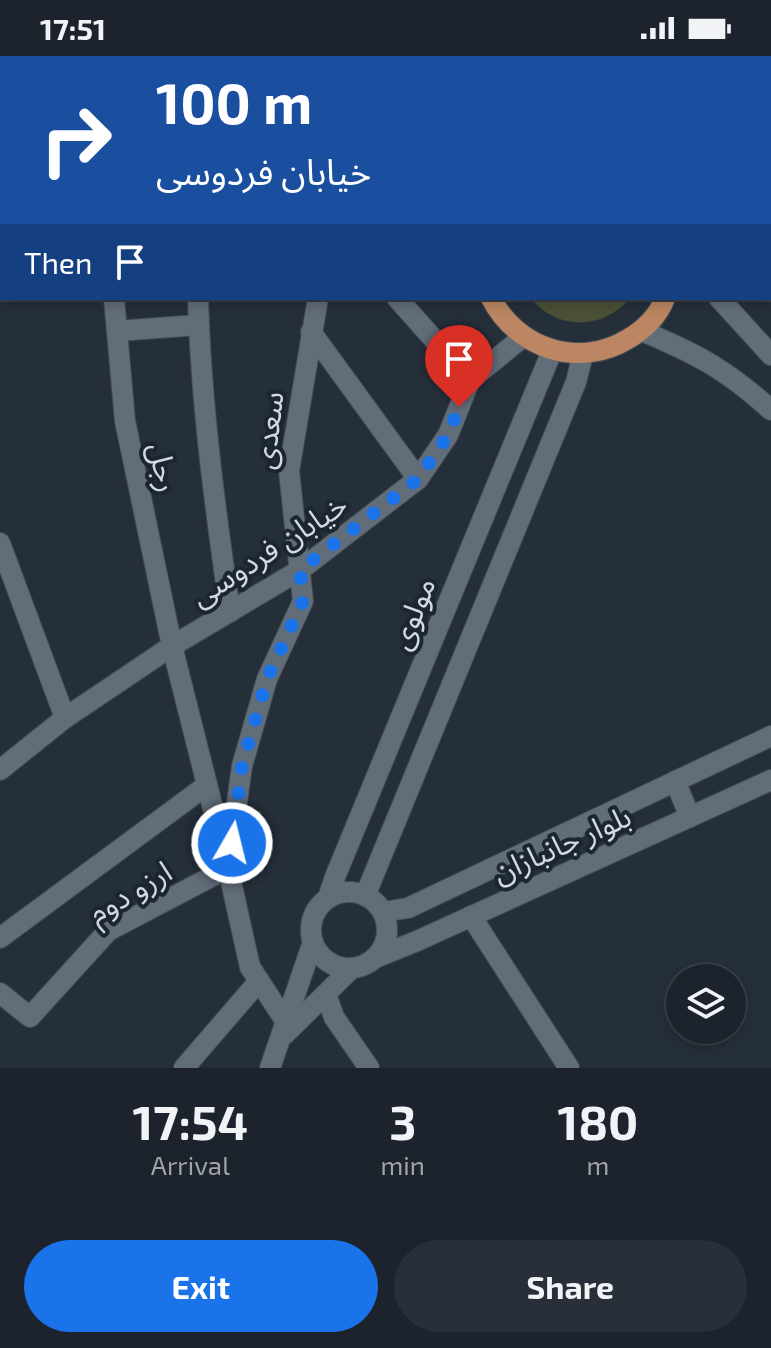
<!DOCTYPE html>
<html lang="en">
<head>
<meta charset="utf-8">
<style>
	body { margin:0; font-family:"Exo 2","Noto Sans Arabic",sans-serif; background:#292f38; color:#f1f3f6; height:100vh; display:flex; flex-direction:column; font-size:30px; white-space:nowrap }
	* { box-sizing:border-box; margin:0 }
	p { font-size:26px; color:#a0a4a9 }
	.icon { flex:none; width:44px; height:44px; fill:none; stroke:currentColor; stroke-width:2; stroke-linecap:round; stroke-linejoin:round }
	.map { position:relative; height:1012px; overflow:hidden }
	.drawer { display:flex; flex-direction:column; background:#1c232c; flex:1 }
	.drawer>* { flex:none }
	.guide { position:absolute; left:0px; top:0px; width:772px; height:244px; box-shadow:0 4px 12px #0003,0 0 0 2px #3a4048; background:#1a4fa0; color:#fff; overflow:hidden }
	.tools { position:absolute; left:666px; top:908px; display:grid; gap:16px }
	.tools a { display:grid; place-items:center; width:80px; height:80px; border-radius:50%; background:#1c232c; box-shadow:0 4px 12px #0003,0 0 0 2px #3a4048; font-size:40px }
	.pin { position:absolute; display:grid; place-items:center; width:68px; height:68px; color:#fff; margin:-82px -34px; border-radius:50% 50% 50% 0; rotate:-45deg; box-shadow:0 0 8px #0007 }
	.pin .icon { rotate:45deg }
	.me { position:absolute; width:88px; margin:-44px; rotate:8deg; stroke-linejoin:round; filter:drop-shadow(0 0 6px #0008) }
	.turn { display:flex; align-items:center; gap:28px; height:168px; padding:0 24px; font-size:36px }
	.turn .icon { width:104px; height:104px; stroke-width:2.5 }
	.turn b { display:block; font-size:56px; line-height:68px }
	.then { display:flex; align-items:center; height:76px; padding:0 24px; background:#0003; gap:16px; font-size:30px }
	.eta { display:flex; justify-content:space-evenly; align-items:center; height:136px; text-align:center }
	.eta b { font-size:48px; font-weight:700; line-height:56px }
	.primary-button { display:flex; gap:16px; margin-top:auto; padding:16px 24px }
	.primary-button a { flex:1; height:92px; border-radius:48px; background:#1a73e8; color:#fff; font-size:32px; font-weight:700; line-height:92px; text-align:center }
	.primary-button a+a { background:#292f38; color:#f1f3f6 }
	.status { display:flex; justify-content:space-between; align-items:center; height:56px; padding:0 40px; background:#1c232c; direction:ltr }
	.status svg { height:22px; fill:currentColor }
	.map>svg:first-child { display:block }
</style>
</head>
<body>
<div class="status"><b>17:51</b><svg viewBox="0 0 49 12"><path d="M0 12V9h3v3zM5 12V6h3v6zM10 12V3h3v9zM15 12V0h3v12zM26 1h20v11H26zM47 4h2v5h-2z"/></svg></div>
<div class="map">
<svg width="771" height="1012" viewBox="0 0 771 1012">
	<rect width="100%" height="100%" fill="#252f3a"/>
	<path fill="#4a5137" d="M531 242H630C604 274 556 275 531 242Z"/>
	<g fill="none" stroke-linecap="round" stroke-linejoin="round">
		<g stroke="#454d56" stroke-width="22">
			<g id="minor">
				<path d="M148 2 150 0"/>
				<path d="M197 2V0"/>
				<path d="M770 97 771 98"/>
				<path d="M0 189 2 186"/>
				<path d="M114 242 125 365 172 590 228 812 250 911 286 966"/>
				<path d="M198 242C201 348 215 451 230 556"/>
				<path d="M397 242 470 324"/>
				<path d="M719 242 771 299"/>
				<path d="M117 275 198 269"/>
				<path d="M642 275C697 298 727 314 771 354"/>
				<path d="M311 276 418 423"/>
				<path d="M0 487 65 662"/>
				<path d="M0 714 65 662 172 590 300 514 418 423 448 379 470 324 523 281"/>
				<path d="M675 725 690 761"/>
				<circle cx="349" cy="874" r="38"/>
				<path d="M365 840 576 326 583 298"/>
				<path d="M328 842 335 821 552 295"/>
				<path d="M383 856 408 852 771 680"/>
				<path d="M471 860 569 1012"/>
				<path d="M0 882 207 729"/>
				<path d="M375 902 417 885 771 724"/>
				<path d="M0 937 30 961 108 875 228 812 242 710 267 623 303 545 289 415 318 242"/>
				<path d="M326 938 334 961 369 1012"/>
				<path d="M284 979 352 912"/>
				<path d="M184 1012 259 925"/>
				<path d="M270 1012 313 886"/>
			</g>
		</g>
		<g stroke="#454d56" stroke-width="22">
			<g id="major">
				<path d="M292 0 295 2"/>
				<path d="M347 0 350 2"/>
				<path d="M630 2 631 0"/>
				<path d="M661 2V0"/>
				<path d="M491 242C517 293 579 313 628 283 644 274 659 259 665 242"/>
			</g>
		</g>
		<use href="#minor" stroke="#626d7a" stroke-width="20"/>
		<use href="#major" stroke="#bb8661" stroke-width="20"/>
	</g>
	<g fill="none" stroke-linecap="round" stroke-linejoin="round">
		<path stroke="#1a73e8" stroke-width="14" stroke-dasharray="0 25.2" d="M232 787 242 710 267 623 303 545 300 514 418 423 448 379 459 351"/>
	</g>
	<g text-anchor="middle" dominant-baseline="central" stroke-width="8" stroke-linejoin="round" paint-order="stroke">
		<g font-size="30" fill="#d2d9e0" stroke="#1b2630">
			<text transform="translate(267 374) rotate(-83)">سعدی</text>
			<text transform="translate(165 411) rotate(78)">رجل</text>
			<text transform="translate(268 493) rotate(-33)">خیابان فردوسی</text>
			<text transform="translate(411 557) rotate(-68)">مولوی</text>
			<text transform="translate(561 787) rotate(-24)">بلوار جانبازان</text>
			<text transform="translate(129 835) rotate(-31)">ارزو دوم</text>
		</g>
	</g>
</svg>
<div class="tools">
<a><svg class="icon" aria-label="layers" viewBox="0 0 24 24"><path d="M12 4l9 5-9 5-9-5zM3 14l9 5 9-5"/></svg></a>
</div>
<div class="pin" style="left:459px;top:351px;background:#d93025"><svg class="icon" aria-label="arrive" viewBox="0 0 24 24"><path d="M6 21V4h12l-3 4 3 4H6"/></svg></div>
<svg class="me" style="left:232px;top:787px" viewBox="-20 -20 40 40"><circle r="17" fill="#1a73e8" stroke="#fff" stroke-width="3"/><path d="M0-11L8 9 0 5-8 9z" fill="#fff"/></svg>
<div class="guide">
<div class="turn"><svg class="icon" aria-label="right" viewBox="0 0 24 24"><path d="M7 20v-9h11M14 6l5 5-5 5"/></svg><div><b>100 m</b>خیابان فردوسی</div></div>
<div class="then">Then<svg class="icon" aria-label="arrive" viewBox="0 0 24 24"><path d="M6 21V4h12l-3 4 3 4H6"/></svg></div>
</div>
</div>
<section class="drawer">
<div class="eta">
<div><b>17:54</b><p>Arrival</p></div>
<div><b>3</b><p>min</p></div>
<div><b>180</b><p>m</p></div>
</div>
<div class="primary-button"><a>Exit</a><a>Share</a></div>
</section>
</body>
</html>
